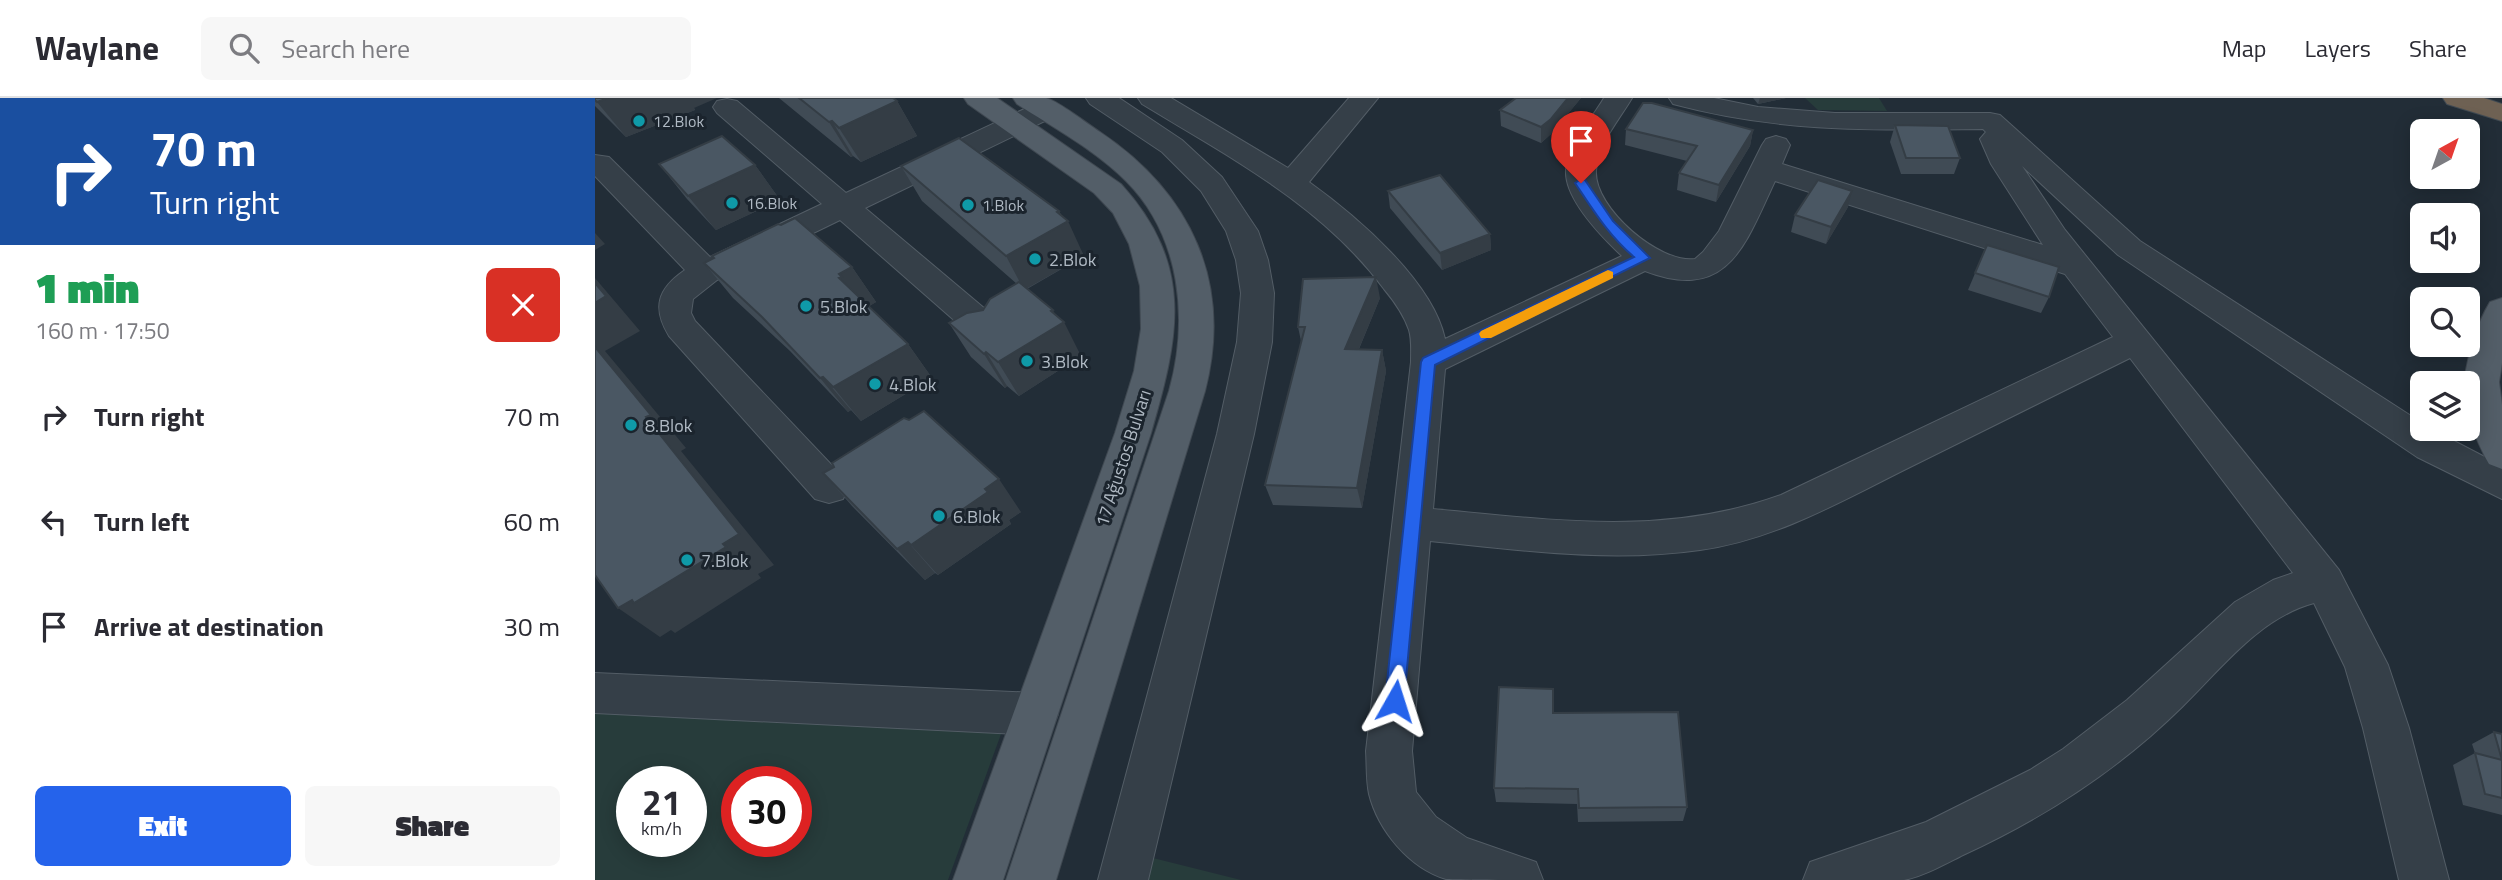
<!DOCTYPE html>
<html lang="en">
<head>
<meta charset="utf-8">
<style>
	body { margin:0; font-family:"Titillium Web",sans-serif; background:#f7f7f7; color:#2b2b33; height:100vh; display:flex; flex-direction:column; font-size:26px; white-space:nowrap }
	* { box-sizing:border-box; margin:0 }
	p { font-size:23px; color:#7c7c81 }
	.icon { flex:none; width:38px; height:38px; fill:none; stroke:currentColor; stroke-width:2; stroke-linecap:round; stroke-linejoin:round }
	.map { position:relative; flex:1; overflow:hidden }
	.panel { display:flex; flex-direction:column; background:#fff; width:595px }
	.panel>* { flex:none }
	.hud { background:#1a4fa0; color:#fff; overflow:hidden }
	.needle { width:46px; rotate:40deg }
	.tools { position:absolute; left:1815px; top:21px; display:grid; gap:14px }
	.tools a { display:grid; place-items:center; width:70px; height:70px; border-radius:10px; background:#fff; box-shadow:0 4px 18px #0003; font-size:35px }
	.speed { position:absolute; left:21px; top:668px; display:flex; gap:14px; font-size:35px; font-weight:700; text-align:center }
	.speed>* { display:grid; place-content:center; width:91px; height:91px; border-radius:50%; background:#fff; box-shadow:0 4px 18px #0003; line-height:1 }
	.speed small { font-size:18px; font-weight:400 }
	.speed .limit { border:10px solid #d22; background:#fff; color:#111 }
	.pin { position:absolute; display:grid; place-items:center; width:60px; height:60px; color:#fff; margin:-72px -30px; border-radius:50% 50% 50% 0; rotate:-45deg; box-shadow:0 0 7px #0007 }
	.pin .icon { rotate:45deg }
	.me { position:absolute; width:77px; margin:-38px; rotate:6deg; stroke-linejoin:round; filter:drop-shadow(0 0 5px #0008) }
	.turn { display:flex; align-items:center; gap:24px; height:147px; padding:0 35px; font-size:32px }
	.turn .icon { width:91px; height:91px; stroke-width:2.5 }
	.turn b { display:block; font-size:49px; line-height:60px }
	.round { display:grid; place-items:center; flex:none; width:74px; height:74px; border-radius:10px; background:#f7f7f7 }
	.summary { display:flex; align-items:center; justify-content:space-between; height:119px; padding:0 35px }
	h1 { font-size:42px; font-weight:800; line-height:52px; color:#1e9e55 }
	.button { display:flex; gap:14px; margin-top:auto; padding:14px 35px }
	.button a { flex:1; height:80px; border-radius:10px; background:#2563eb; color:#fff; font-size:28px; font-weight:800; line-height:80px; text-align:center }
	.button a+a { background:#f7f7f7; color:#2b2b33 }
	ul { padding:0; list-style:none }
	li { display:flex; align-items:center; gap:21px; height:105px; padding:0 35px }
	li div { flex:1 }
	li b { display:block; font-size:26px }
	li em { font-style:normal }
	header { display:flex; align-items:center; gap:42px; box-sizing:border-box; height:98px; padding:0 35px; background:#fff; border-bottom:2px solid #e1e1e2 }
	header strong { font-size:33px }
	nav { display:flex; gap:38px; margin-inline-start:auto; font-size:24px }
	.search { width:490px; height:63px; background:#f7f7f7; display:flex; align-items:center; gap:18px; box-sizing:border-box; padding:0 24px; border-radius:10px; color:#7c7c81; font-size:26px }
	main { display:flex; flex:1; min-height:0 }
	.map>svg:first-child { display:block }
</style>
</head>
<body>
<header>
<strong>Waylane</strong>
<div class="search"><svg class="icon" aria-label="search" viewBox="0 0 24 24"><circle cx="10" cy="10" r="6"/><path d="M15 15l6 6"/></svg>Search here</div>
<nav><a>Map</a><a>Layers</a><a>Share</a></nav>
</header>
<main>
<section class="panel">
<div class="hud">
<div class="turn"><svg class="icon" aria-label="right" viewBox="0 0 24 24"><path d="M7 20v-9h11M14 6l5 5-5 5"/></svg><div><b>70 m</b>Turn right</div></div>
</div>
<div class="summary"><div><h1>1 min</h1><p>160 m · 17:50</p></div><a class="round" style="background:#d93025;color:#fff"><svg class="icon" aria-label="close" viewBox="0 0 24 24"><path d="M6 6l12 12M18 6L6 18"/></svg></a></div>
<ul>
<li><svg class="icon" aria-label="right" viewBox="0 0 24 24"><path d="M7 20v-9h11M14 6l5 5-5 5"/></svg><div><b>Turn right</b></div><em>70 m</em></li>
<li><svg class="icon" aria-label="left" viewBox="0 0 24 24"><path d="M17 20v-9H6M10 6l-5 5 5 5"/></svg><div><b>Turn left</b></div><em>60 m</em></li>
<li><svg class="icon" aria-label="arrive" viewBox="0 0 24 24"><path d="M6 21V4h12l-3 4 3 4H6"/></svg><div><b>Arrive at destination</b></div><em>30 m</em></li>
</ul>
<div class="button"><a>Exit</a><a>Share</a></div>
</section>
<div class="map">
<svg width="1907" height="782" viewBox="0 0 1907 782">
	<rect width="100%" height="100%" fill="#222d37"/>
	<g fill="#273c3b" fill-rule="evenodd">
		<path d="M1210 0H1284L1292 13 1223 12Z"/>
		<path d="M0 615 410 625 353 782H0ZM37 684H96V744H37ZM142 684H201V744H142Z"/>
		<path d="M558 760 646 782H543Z"/>
	</g>
	<g fill="none" stroke-linecap="round" stroke-linejoin="round">
		<g stroke="#535d66" stroke-width="2">
			<g id="minor">
				<path d="M491 0H524L587 42 627 79 663 133 673 162 679 195 677 244 659 336 553 782H503L622 336 642 244 646 195 641 162 631 133 606 93 567 54 495 6Z"/>
				<path d="M543 0H576L693 70 754 0H783L714 84C760 117 838 183 850 241L1027 158C1007 139 969 101 971 72 974 46 996 22 1009 0H1037C1024 22 1002 47 1001 73 999 110 1065 166 1100 161L1108 154 1124 133 1167 47 1171 41 1181 38 1191 41 1195 47 1187 66 1448 147 1396 66 1385 41 1391 34 1388 31C1277 32 1187 35 1078 6L1074 0H1119L1163 9 1240 15H1395L1405 17 1545 143 1827 325V331H1836L1907 368V401L1822 359 1523 157 1427 68 1470 132 1744 472 1793 567 1814 630 1854 782H1804L1768 630 1750 569 1719 505C1664 520 1626 571 1587 609 1523 672 1449 720 1368 757 1350 766 1329 778 1309 782 1299 782 1287 782 1277 782 1254 782 1231 782 1208 782L1215 764 1331 724 1435 672 1468 651 1532 602 1640 504 1678 482 1698 475 1535 260C1460 297 1386 334 1311 371 1245 404 1179 442 1105 452 1015 465 925 452 835 443L817 653 821 694 841 719 872 740 941 764 948 782C926 782 868 782 851 781 814 770 783 732 774 696 771 682 772 667 771 653L816 264C816 253 817 242 814 232 809 217 799 203 789 191 727 107 634 59 547 6ZM1180 83 1470 176 1518 239 1186 397C1070 439 957 422 838 411L850 271 1050 173C1133 205 1150 147 1180 83Z"/>
				<path d="M132 1 142 3 251 95 440 6 450 4 460 6 464 12 460 18 270 110 408 226 413 235 408 244 396 247 384 244 245 122 122 182 98 201 96 215 100 223 248 379 253 390 248 401 234 405 220 401 74 238C57 210 62 191 90 172L0 78V57L14 59 115 159 227 106 122 15 118 9 122 3Z"/>
				<path d="M0 575 441 595 457 601 463 616 457 631 441 637 0 615Z"/>
			</g>
		</g>
		<g stroke="#3f4851" stroke-width="2">
			<g id="major">
				<path d="M369 0H402L526 86C600 168 584 238 556 335L408 782H358L520 335 539 273 546 231 545 188 534 146 518 115 499 95 373 6Z"/>
				<path d="M418 0C428 0 441 0 451 0 465 4 491 25 505 34 596 95 638 185 610 293L461 782H411L574 293C594 222 586 138 531 83 500 52 459 30 422 6Z"/>
				<path d="M1907 200V265L1904 284 1907 307V371L1894 366C1878 337 1872 318 1872 285L1869 284C1873 257 1881 227 1895 204Z"/>
			</g>
		</g>
		<g stroke="#404a53" stroke-width="2">
			<path id="highway" d="M1848 0H1889L1907 6V23L1852 6Z"/>
		</g>
		<use href="#minor" fill="#353f48" fill-rule="evenodd"/>
		<use href="#major" fill="#535e68" fill-rule="evenodd"/>
		<use href="#highway" fill="#6e6153" fill-rule="evenodd"/>
	</g>
	<g fill="#404b55">
		<path d="M0 0 99 10 100 12 31 39 0 8Z"/>
		<path d="M184 0H298L302 3 322 38 266 64 258 58 256 59Z"/>
		<path d="M921 0H986L956 36 946 45 906 28 905 12Z"/>
		<path d="M1158 0H1191L1163 6Z"/>
		<path d="M1300 27 1365 60 1359 76H1306L1295 44Z"/>
		<path d="M1031 31 1158 32 1155 48 1121 104 1082 92 1084 75 1092 63 1030 47Z"/>
		<path d="M64 66 160 67 185 102 121 132 92 101Z"/>
		<path d="M306 68 464 113 489 158 432 191 461 217 486 258 424 298 412 288 410 290 376 259 354 225 388 212 422 186 327 103Z"/>
		<path d="M793 93 895 136 896 152 847 172 795 110Z"/>
		<path d="M1253 109 1231 146 1196 134 1200 117Z"/>
		<path d="M1392 147 1454 199 1446 215 1373 192Z"/>
		<path d="M109 165 257 169 281 204 274 208 313 246 337 280 266 323 256 312 253 314 195 253 138 200Z"/>
		<path d="M785 200 764 251 787 252 791 273 767 410 678 407 670 387 706 243 703 229Z"/>
		<path d="M228 375 426 414 414 422 416 426 343 477 340 475 330 482 257 408Z"/>
		<path d="M958 615 1092 709 1088 723 983 724 982 706 901 704 899 690Z"/>
		<path d="M1899 634 1907 636V717L1868 707 1858 667 1880 655 1877 646Z"/>
	</g>
	<g fill="#343d45">
		<path d="M13 0H122L99 10 100 12 31 39 2 4Z"/>
		<path d="M973 0H986L956 36 946 45V29Z"/>
		<path d="M1165 0H1191L1163 6Z"/>
		<path d="M302 3 322 38 266 64 244 30Z"/>
		<path d="M237 23 258 58 256 59 234 24Z"/>
		<path d="M1158 32 1155 48 1121 104 1124 87Z"/>
		<path d="M160 67 185 102 121 132 93 98Z"/>
		<path d="M1257 93 1253 109 1231 146 1236 129Z"/>
		<path d="M464 113 470 125 473 123 489 158 429 192 411 158Z"/>
		<path d="M0 135 10 146 0 152Z"/>
		<path d="M895 136 896 152 847 172 845 155Z"/>
		<path d="M257 169 281 204 270 211 244 180V176Z"/>
		<path d="M781 179 785 200 755 272 750 251Z"/>
		<path d="M0 180 45 233 10 253 91 350 86 353 179 467 163 476 166 480 80 535 76 532 65 539 23 510 128 446 51 319 0 249Z"/>
		<path d="M458 212 465 226 469 224 486 258 424 298 403 264Z"/>
		<path d="M313 246 337 280 266 323 238 289Z"/>
		<path d="M787 252 791 273 767 410 762 390Z"/>
		<path d="M391 254 412 288 410 290 389 256Z"/>
		<path d="M228 279 256 312 253 314 225 280Z"/>
		<path d="M404 381 426 414 414 422 416 426 343 477 316 447Z"/>
		<path d="M313 444 340 475 330 482 302 451Z"/>
	</g>
	<g fill="#4a5763" stroke="#343d45" stroke-width="2">
		<path d="M0 0H13L2 4 0 2Z"/>
		<path d="M204 0H298L302 3 244 30 237 23 234 24Z"/>
		<path d="M921 0H973L956 21 946 29 905 12Z"/>
		<path d="M1048 5H1057L1158 32 1124 87 1084 75 1102 48 1031 31Z"/>
		<path d="M1300 27 1353 28 1365 60H1311Z"/>
		<path d="M127 38 160 67 93 98 64 66Z"/>
		<path d="M364 40 464 113 462 114 473 123 411 158 306 68Z"/>
		<path d="M845 77 895 136 845 155 793 93Z"/>
		<path d="M1223 82 1257 93 1236 129 1200 117Z"/>
		<path d="M200 120 257 169 244 176 247 179 244 180 313 246 238 289 228 279 225 280 167 219 109 165 119 160 117 158 183 126 186 127Z"/>
		<path d="M1392 147 1464 169 1454 199 1380 175Z"/>
		<path d="M781 179 750 251 787 252 762 390 670 387 710 229H703L708 181Z"/>
		<path d="M424 184 458 212 456 213 469 224 403 264 391 254 389 256 354 225 372 215 388 212 395 201Z"/>
		<path d="M0 185 11 198 0 205Z"/>
		<path d="M0 249 56 317 51 319 144 436 128 446 131 449 39 505 37 502 23 510 0 477Z"/>
		<path d="M329 313 404 381 390 391 393 394 316 447 313 444 302 451 228 375 239 369 237 365 309 320 314 322Z"/>
		<path d="M904 589 958 591V615L1083 614 1092 709 984 710 983 691 899 690Z"/>
		<path d="M1899 634 1907 636V700L1890 696 1880 655 1907 662Z"/>
	</g>
	<path fill="#2563eb" stroke="#184099" stroke-width="2" d="M986 81 990 82 1018 123 1055 160 840 267 809 603 806 609 800 611 793 609 790 603 826 264 828 260 1039 159C1014 138 998 112 980 85Z"/>
	<path fill="#f59e0b" d="M1013 172 1018 174V180L896 240H886L884 236 886 233Z"/>
	<g fill="#0f9aa8" stroke="#1b242d" stroke-width="2.5">
		<circle cx="44" cy="23" r="7"/>
		<circle cx="137" cy="105" r="7"/>
		<circle cx="373" cy="107" r="7"/>
		<circle cx="440" cy="161" r="7"/>
		<circle cx="211" cy="208" r="7"/>
		<circle cx="432" cy="263" r="7"/>
		<circle cx="280" cy="286" r="7"/>
		<circle cx="36" cy="327" r="7"/>
		<circle cx="344" cy="418" r="7"/>
		<circle cx="92" cy="462" r="7"/>
	</g>
	<g text-anchor="middle" dominant-baseline="central" stroke-width="6" stroke-linejoin="round" paint-order="stroke">
		<g font-size="16" fill="#b0bac4" stroke="#1b242d" text-anchor="start">
			<text x="58" y="23">12.Blok</text>
			<text x="151" y="105">16.Blok</text>
			<text x="387" y="107">1.Blok</text>
		</g>
		<g font-size="18" fill="#b0bac4" stroke="#1b242d" text-anchor="start">
			<text x="454" y="161">2.Blok</text>
			<text x="225" y="208">5.Blok</text>
			<text x="446" y="263">3.Blok</text>
			<text x="294" y="286">4.Blok</text>
			<text x="50" y="327">8.Blok</text>
			<text x="358" y="418">6.Blok</text>
			<text x="106" y="462">7.Blok</text>
		</g>
		<g font-size="18" fill="#b0bac4" stroke="#1b242d">
			<text transform="translate(528 360) rotate(-72)">17 Ağustos Bulvarı</text>
		</g>
	</g>
</svg>
<div class="tools">
<a><svg class="needle" viewBox="-14 -14 28 28"><path d="M0-13l5 13h-10z" fill="#e53935"/><path d="M0 13l5-13h-10z" fill="#7c7c81"/></svg></a>
<a><svg class="icon" aria-label="sound" viewBox="0 0 24 24"><path d="M4 9h4l5-4v14l-5-4H4zM17 9q2 3 0 6"/></svg></a>
<a><svg class="icon" aria-label="search" viewBox="0 0 24 24"><circle cx="10" cy="10" r="6"/><path d="M15 15l6 6"/></svg></a>
<a><svg class="icon" aria-label="layers" viewBox="0 0 24 24"><path d="M12 4l9 5-9 5-9-5zM3 14l9 5 9-5"/></svg></a>
</div>
<div class="speed"><div>21<small>km/h</small></div><div class="limit">30</div></div>
<div class="pin" style="left:986px;top:85px;background:#d93025"><svg class="icon" aria-label="arrive" viewBox="0 0 24 24"><path d="M6 21V4h12l-3 4 3 4H6"/></svg></div>
<svg class="me" style="left:800px;top:603px" viewBox="-20 -20 40 40"><path d="M0-17L14 15 0 8-14 15z" fill="#2563eb" stroke="#fff" stroke-width="4"/></svg>
</div>
</main>
</body>
</html>
